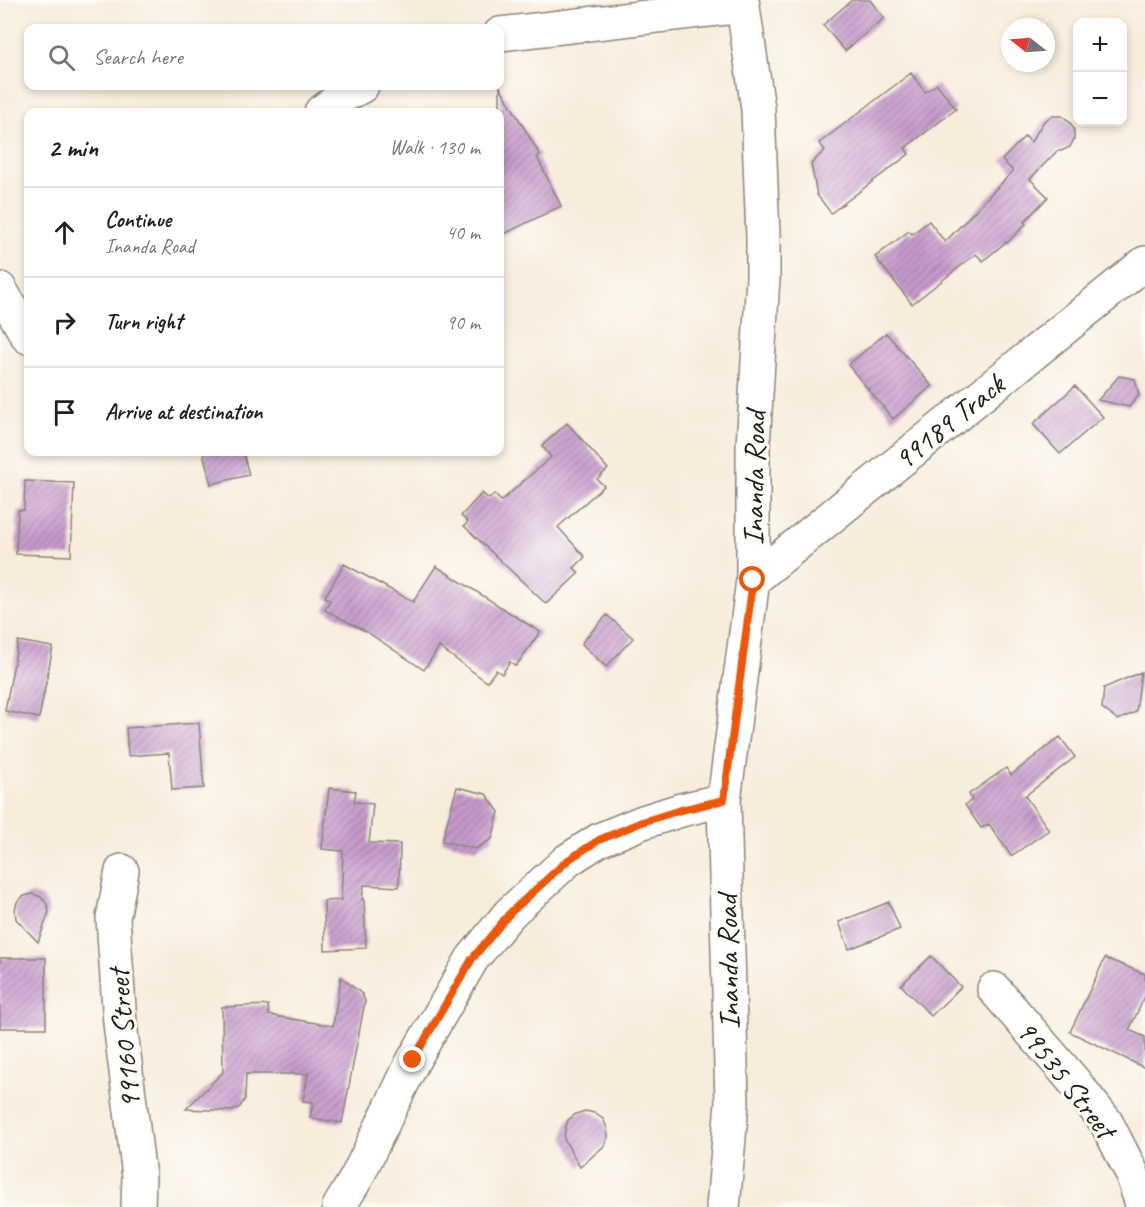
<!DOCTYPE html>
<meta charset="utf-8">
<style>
:root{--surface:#fff;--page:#f2f2f2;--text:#202124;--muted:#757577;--line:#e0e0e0}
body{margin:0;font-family:Caveat,sans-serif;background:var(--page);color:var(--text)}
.controls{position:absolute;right:18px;top:18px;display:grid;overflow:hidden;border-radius:12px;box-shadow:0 3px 9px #0003}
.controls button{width:54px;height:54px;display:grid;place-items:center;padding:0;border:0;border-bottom:2px solid var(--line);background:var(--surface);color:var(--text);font:30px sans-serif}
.compass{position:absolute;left:1001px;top:18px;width:54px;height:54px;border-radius:50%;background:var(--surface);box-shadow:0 3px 9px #0003;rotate:287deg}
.stop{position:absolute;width:18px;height:18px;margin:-14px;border:4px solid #ea580c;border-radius:50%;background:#fff}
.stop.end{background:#ea580c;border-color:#fff;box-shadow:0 2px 6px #0008}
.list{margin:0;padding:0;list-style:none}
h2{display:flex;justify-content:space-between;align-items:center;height:78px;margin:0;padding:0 24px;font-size:26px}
h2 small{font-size:20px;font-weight:400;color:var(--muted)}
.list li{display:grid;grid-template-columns:39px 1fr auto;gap:18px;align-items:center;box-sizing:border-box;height:90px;padding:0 24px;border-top:2px solid var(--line)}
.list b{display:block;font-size:22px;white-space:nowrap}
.list p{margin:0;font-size:20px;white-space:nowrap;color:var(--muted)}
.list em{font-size:20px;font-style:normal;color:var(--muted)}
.icon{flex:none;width:33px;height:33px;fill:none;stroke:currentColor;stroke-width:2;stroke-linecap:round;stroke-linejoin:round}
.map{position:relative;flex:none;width:1145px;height:1207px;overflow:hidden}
.search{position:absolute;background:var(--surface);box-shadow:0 3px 9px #0003;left:24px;top:24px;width:480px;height:66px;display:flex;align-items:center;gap:15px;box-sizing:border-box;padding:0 21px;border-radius:12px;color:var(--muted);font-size:22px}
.panel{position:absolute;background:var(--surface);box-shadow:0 3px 9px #0003;left:24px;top:108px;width:480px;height:348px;border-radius:12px}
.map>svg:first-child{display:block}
.building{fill:url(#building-hatch)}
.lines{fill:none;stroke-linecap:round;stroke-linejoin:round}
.minor-casing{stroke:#8a847c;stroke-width:36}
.minor{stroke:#fff;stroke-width:33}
.route{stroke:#ea580c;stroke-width:8}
.labels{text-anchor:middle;stroke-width:6;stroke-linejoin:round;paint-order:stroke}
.street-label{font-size:30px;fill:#1c1c1c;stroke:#fdfcf7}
</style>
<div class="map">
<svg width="1145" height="1207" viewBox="0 0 1145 1207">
<defs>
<pattern id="building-hatch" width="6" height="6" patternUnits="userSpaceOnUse" patternTransform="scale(1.5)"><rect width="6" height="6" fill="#c69acb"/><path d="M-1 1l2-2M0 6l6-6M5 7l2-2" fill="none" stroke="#a07da4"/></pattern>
</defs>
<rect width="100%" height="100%" fill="#fdfcf7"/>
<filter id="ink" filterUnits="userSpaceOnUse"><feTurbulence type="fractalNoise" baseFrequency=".0167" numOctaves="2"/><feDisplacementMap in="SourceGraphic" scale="12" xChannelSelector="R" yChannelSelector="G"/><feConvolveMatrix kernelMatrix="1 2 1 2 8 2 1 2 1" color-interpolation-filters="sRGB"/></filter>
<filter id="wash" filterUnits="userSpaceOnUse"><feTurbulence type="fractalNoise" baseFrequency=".008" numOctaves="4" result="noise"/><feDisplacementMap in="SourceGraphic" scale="24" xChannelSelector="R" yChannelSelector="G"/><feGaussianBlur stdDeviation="1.35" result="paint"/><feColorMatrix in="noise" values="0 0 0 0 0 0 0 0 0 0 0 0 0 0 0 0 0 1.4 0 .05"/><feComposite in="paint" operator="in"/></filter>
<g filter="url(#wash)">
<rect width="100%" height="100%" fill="#f8ecdb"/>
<g id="blocks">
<path class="building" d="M852,0H870L884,18L845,51L823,25Z
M911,73L925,92L937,84L956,109L905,148L909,154L831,213L817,195L811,164L825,150L819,143Z
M500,87L540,155L537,157L561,206L500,236Z
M1052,116H1062L1069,121L1074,129V139L1070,147L1061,151H1057L1030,179L1048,197L1024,222L1026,224L1007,243L1006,242L983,261L976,254L912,304L875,257L909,231L912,234L929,221L945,242L1013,171L1002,160L1025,136L1031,142L1044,121Z
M886,333L932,386L893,419L848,365Z
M1119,376L1135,379L1139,395L1129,407L1098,400Z
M1075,386L1103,417L1060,454L1033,424Z
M567,423L608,469L597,479L604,486L558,527L585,557L574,568L579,573L546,604L464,526L468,522L461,516L482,493L489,499L494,494L501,501L551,457L542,446Z
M203,452H243L249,475L211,484Z
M25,481L74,483L71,556L16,554L18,510H24Z
M344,564L413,602L436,566L540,632L516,666L510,662L502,674L496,670L487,682L439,647L424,670L367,632L325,610L330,600L325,597Z
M607,615L633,638L606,667L582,644L584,640Z
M18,641L53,647L39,718L5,711Z
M1141,672L1136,712L1118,720L1102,708L1104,688Z
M199,723L204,788L172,790L169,753L128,756L126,728Z
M1060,737L1075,757L1025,796L1049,830L1011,856L989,824L981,828L965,805L972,800L969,794L1006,768L1011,775Z
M457,787L486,794L499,812L492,839L475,849L442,841Z
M329,788L356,791L354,802L373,804L369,843L400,844L399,887L364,885L362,900L364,899L366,948L325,950L324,901L341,900L343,851L322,849Z
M33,894L41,897L47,904L49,912L38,942L16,919L15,910L17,902L24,896Z
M889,902L900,929L849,949L839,922Z
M931,956L961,987L931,1016L901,985Z
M0,958H46V1028H0Z
M1105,958L1145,974V996L1129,1030L1145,1037V1068L1070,1032Z
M341,977L362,994L365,1001L342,1123L310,1118L313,1102L303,1101L308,1074H246L245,1099L240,1107L232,1111L186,1109L223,1072L222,1007L268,1005L269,1015L333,1026Z
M585,1111L594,1113L603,1119L607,1128L608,1137L604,1146L580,1167L564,1139L565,1130L568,1120L576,1114Z"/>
</g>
</g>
<g filter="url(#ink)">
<use href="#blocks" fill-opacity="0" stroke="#8a847c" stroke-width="1.5"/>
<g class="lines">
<defs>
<path id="minor" d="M500,34L743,6
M321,112L345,95L362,86
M0,289L28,337
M753,580L1145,263
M122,871L113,918L120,1023L139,1176L138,1207
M994,989L1072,1079L1106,1122L1131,1171L1143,1207
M339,1207L357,1177L413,1061L472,959L510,913L568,860L599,840L643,822L681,810L724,800
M723,1207L732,1103L724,800L753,580V446L763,277V237L758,109L742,0"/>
</defs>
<use href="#minor" class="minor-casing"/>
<use href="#minor" class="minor"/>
</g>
</g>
<g class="lines" filter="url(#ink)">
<path class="route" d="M413,1060L472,959L510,913L568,860L599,840L642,822L681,810L724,800L753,580"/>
</g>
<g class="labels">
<g class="street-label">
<text transform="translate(949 422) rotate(-39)" y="10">99189 Track</text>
<text transform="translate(754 478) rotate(-89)" y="10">Inanda Road</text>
<text transform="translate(728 962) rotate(-91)" y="10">Inanda Road</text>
<text transform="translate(124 1039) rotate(-95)" y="10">99160 Street</text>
<text transform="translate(1066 1079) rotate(52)" y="10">99535 Street</text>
</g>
</g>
</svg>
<div class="controls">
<button>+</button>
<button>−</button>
</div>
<svg class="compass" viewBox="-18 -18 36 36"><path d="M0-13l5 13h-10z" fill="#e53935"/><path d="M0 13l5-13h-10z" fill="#757577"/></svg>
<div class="stop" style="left:753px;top:580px"></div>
<div class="stop end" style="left:413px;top:1060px"></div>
<div class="search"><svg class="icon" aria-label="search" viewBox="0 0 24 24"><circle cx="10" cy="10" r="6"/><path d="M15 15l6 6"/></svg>Search here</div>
<section class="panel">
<h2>2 min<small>Walk · 130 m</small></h2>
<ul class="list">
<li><svg class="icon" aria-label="ahead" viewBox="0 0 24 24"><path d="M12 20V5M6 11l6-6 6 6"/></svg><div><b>Continue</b><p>Inanda Road</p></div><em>40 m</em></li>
<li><svg class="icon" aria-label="right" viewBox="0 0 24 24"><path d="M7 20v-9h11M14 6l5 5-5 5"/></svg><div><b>Turn right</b></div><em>90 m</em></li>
<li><svg class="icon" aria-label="arrive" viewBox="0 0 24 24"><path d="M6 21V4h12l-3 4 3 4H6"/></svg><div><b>Arrive at destination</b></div></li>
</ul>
</section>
</div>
